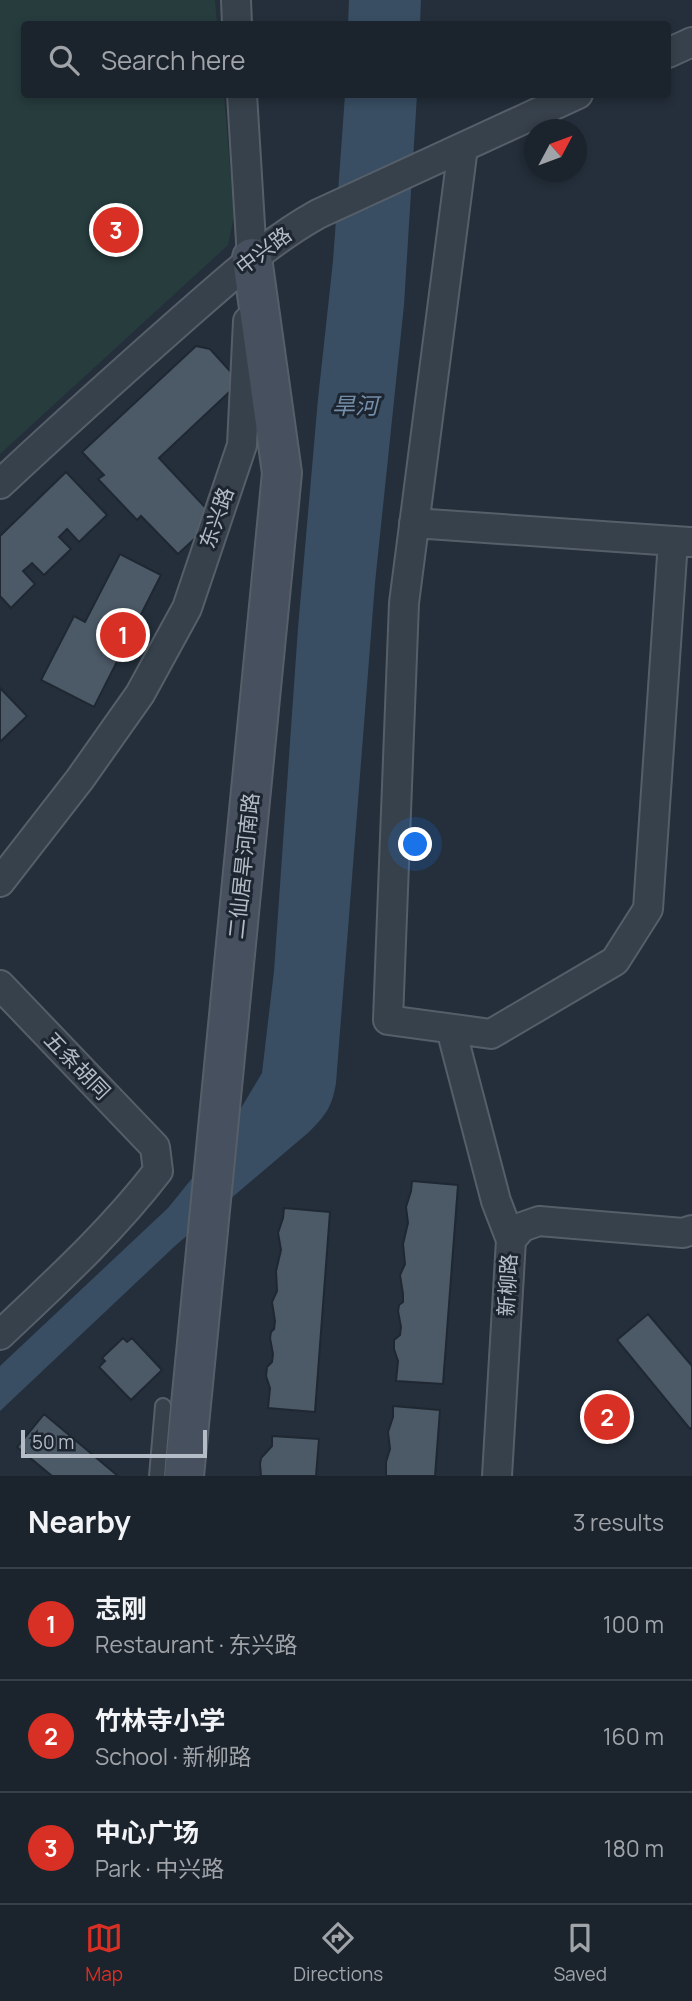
<!DOCTYPE html>
<meta charset="utf-8">
<style>
:root{--surface:#1b232c;--page:#242b34;--text:#f1f3f6;--muted:#a0a4a9;--line:#394048;--accent:#d93025}
body{margin:0;font-family:Manrope,"Noto Sans SC",sans-serif;background:var(--page);color:var(--text)}
.compass{position:absolute;left:524px;top:119px;width:63px;height:63px;border-radius:50%;background:var(--surface);box-shadow:0 4px 10px #0003;rotate:49deg}
.scale{position:absolute;left:21px;bottom:18px;width:186px;box-sizing:border-box;padding-left:7px;border:4px solid #b3bcc7;border-top:0;font-size:19px;line-height:24px;white-space:nowrap;color:#b3bcc7;-webkit-text-stroke:5px #1d2630;paint-order:stroke}
.you{position:absolute;left:416px;top:845px;width:24px;height:24px;margin:-18px;border:5px solid #fff;border-radius:50%;background:#1a73e8;box-shadow:0 0 0 10px #1a73e833}
.badge{display:grid;place-items:center;width:46px;height:46px;border-radius:50%;background:var(--accent);color:#fff;font-size:23px;font-weight:700}
.pin{position:absolute;translate:-50% -50%;border:4px solid #fff;box-shadow:0 2px 7px #0006}
.list{margin:0;padding:0;list-style:none}
h2{display:flex;justify-content:space-between;align-items:center;height:91px;margin:0;padding:0 28px;font-size:30px}
h2 small{font-size:23px;font-weight:400;color:var(--muted)}
.list li{display:grid;grid-template-columns:46px 1fr auto;gap:21px;align-items:center;box-sizing:border-box;height:112px;padding:0 28px;border-top:2px solid var(--line)}
.list b{display:block;font-size:26px;white-space:nowrap}
.list p{margin:0;font-size:23px;white-space:nowrap;color:var(--muted)}
.list em{font-size:23px;font-style:normal;color:var(--muted)}
.icon{flex:none;width:38px;height:38px;fill:none;stroke:currentColor;stroke-width:2;stroke-linecap:round;stroke-linejoin:round}
.map{position:relative;flex:none;width:692px;height:1476px;overflow:hidden}
.search{position:absolute;background:var(--surface);box-shadow:0 4px 10px #0003;left:21px;right:21px;top:21px;height:77px;display:flex;align-items:center;gap:18px;box-sizing:border-box;padding:0 24px;border-radius:7px;color:var(--muted);font-size:26px}
.sheet{height:427px;background:var(--surface)}
nav{display:flex;justify-content:space-around;align-items:center;box-sizing:border-box;height:98px;border-top:2px solid var(--line);background:var(--surface);font-size:19px;color:var(--muted)}
nav a{display:grid;justify-items:center;gap:4px}
nav .on{color:var(--accent)}
.map>svg:first-child{display:block}
.green{fill:#273c3d}
.water{fill:#394e63}
.building{fill:#4c5967;stroke:#1f2832;stroke-width:2}
.lines{fill:none;stroke-linecap:round;stroke-linejoin:round}
.lane-casing{stroke:#565f69;stroke-width:18}
.street-casing{stroke:#565f69;stroke-width:32}
.secondary-casing{stroke:#565f69;stroke-width:42}
.lane{stroke:#37414b;stroke-width:14}
.street{stroke:#37414b;stroke-width:28}
.secondary{stroke:#46505e;stroke-width:38}
.labels{text-anchor:middle;stroke-width:6;stroke-linejoin:round;paint-order:stroke}
.street-label{font-size:21px;fill:#b3bcc7;stroke:#1d2630}
.water-label{font-size:23px;font-style:italic;fill:#748ea9;stroke:#1d2630}
</style>
<div class="map">
<svg width="692" height="1476" viewBox="0 0 692 1476">
<rect width="100%" height="100%" fill="#242f3b"/>
<path class="green" d="M0,0H215L217,24H24V94L224,95L234,216L228,245L0,454Z"/>
<path class="water" d="M349,0H421L420,24H348Z
M345,95H417L404,305L375,583L336,1083C332,1107 326,1115 309,1132L176,1245L0,1411V1366L168,1208L219,1145L262,1073L274,971L298,628L318,399L333,261Z"/>
<path class="building" d="M196,346L210,349L240,382L159,458L216,519L178,554L141,516L137,520L98,479L104,475L82,452Z
M66,472L107,515L79,542L67,529L59,537L71,549L44,575L32,563L23,571L35,584L11,608L0,596V536Z
M120,554L161,575L94,707L41,680L74,616L85,622Z
M0,688L27,716L0,742Z
M412,1181L458,1185L443,1384L396,1381L398,1361L394,1349V1340L400,1335L401,1327L398,1311L399,1305L403,1302V1294L400,1275L405,1264L403,1244L408,1223L406,1207L411,1191Z
M284,1208L330,1212L315,1412L268,1408L270,1388L266,1376L267,1367L272,1362L273,1354L270,1338L271,1332L274,1329L275,1321L272,1302L277,1291L276,1271L281,1250L278,1233L283,1218Z
M648,1314L692,1366V1427L690,1429L617,1340Z
M123,1338L127,1342L132,1338L162,1370L131,1400L99,1367L105,1361L102,1358Z
M393,1406L440,1410L435,1476H386V1462L390,1449L388,1432L393,1417Z
M44,1414L118,1476H52L17,1447Z
M272,1436L319,1439L316,1476H261L260,1464L261,1458L272,1446Z"/>
<g class="lines">
<defs>
<path id="lane" d="M157,1476L163,1406"/>
<path id="street" d="M236,0L237,24
M668,53L692,42
M242,94L252,258L251,277
M463,147L404,603L388,1020L491,1034L615,961L648,909L673,541
M0,484C59,429 119,375 179,322C224,283 266,243 318,214L578,94
M414,523L689,542
M0,882L80,779L140,694L187,608L242,445L248,321
M0,985L155,1147L158,1171C111,1232 56,1282 0,1335
M451,1029L496,1201L511,1240
M497,1476L511,1240L522,1227L539,1221L683,1233L692,1230"/>
<path id="secondary" d="M184,1476L282,473L252,258"/>
</defs>
<use href="#lane" class="lane-casing"/>
<use href="#street" class="street-casing"/>
<use href="#secondary" class="secondary-casing"/>
<use href="#lane" class="lane"/>
<use href="#street" class="street"/>
<use href="#secondary" class="secondary"/>
</g>
<g class="labels">
<g class="street-label">
<text transform="translate(264 251) rotate(-37)" y="7">中兴路</text>
<text transform="translate(217 518) rotate(-71)" y="7">东兴路</text>
<text transform="translate(244 866) rotate(-84)" y="7">二仙居旱河南路</text>
<text transform="translate(77 1066) rotate(46)" y="7">五条胡同</text>
<text transform="translate(508 1285) rotate(-87)" y="7">新柳路</text>
</g>
<g class="water-label">
<text x="355" y="414">旱河</text>
</g>
</g>
</svg>
<svg class="compass" viewBox="-18 -18 36 36"><path d="M0-13l5 13h-10z" fill="#e53935"/><path d="M0 13l5-13h-10z" fill="#a0a4a9"/></svg>
<div class="scale">50 m</div>
<div class="you"></div>
<div class="pin badge" style="left:123px;top:635px">1</div>
<div class="pin badge" style="left:607px;top:1417px">2</div>
<div class="pin badge" style="left:116px;top:230px">3</div>
<div class="search"><svg class="icon" aria-label="search" viewBox="0 0 24 24"><circle cx="10" cy="10" r="6"/><path d="M15 15l6 6"/></svg>Search here</div>
</div>
<section class="sheet">
<h2>Nearby<small>3 results</small></h2>
<ul class="list">
<li><span class="badge">1</span><div><b>志刚</b><p>Restaurant · 东兴路</p></div><em>100 m</em></li>
<li><span class="badge">2</span><div><b>竹林寺小学</b><p>School · 新柳路</p></div><em>160 m</em></li>
<li><span class="badge">3</span><div><b>中心广场</b><p>Park · 中兴路</p></div><em>180 m</em></li>
</ul>
</section>
<nav>
<a class="on"><svg class="icon" aria-label="map" viewBox="0 0 24 24"><path d="M3 6l6-2 6 2 6-2v14l-6 2-6-2-6 2zM9 4v14M15 6v14"/></svg>Map</a>
<a><svg class="icon" aria-label="directions" viewBox="0 0 24 24"><path d="M12 3l9 9-9 9-9-9zM9 14v-3h6M13 9l2 2-2 2"/></svg>Directions</a>
<a><svg class="icon" aria-label="saved" viewBox="0 0 24 24"><path d="M7 4h10v16l-5-4-5 4z"/></svg>Saved</a>
</nav>
